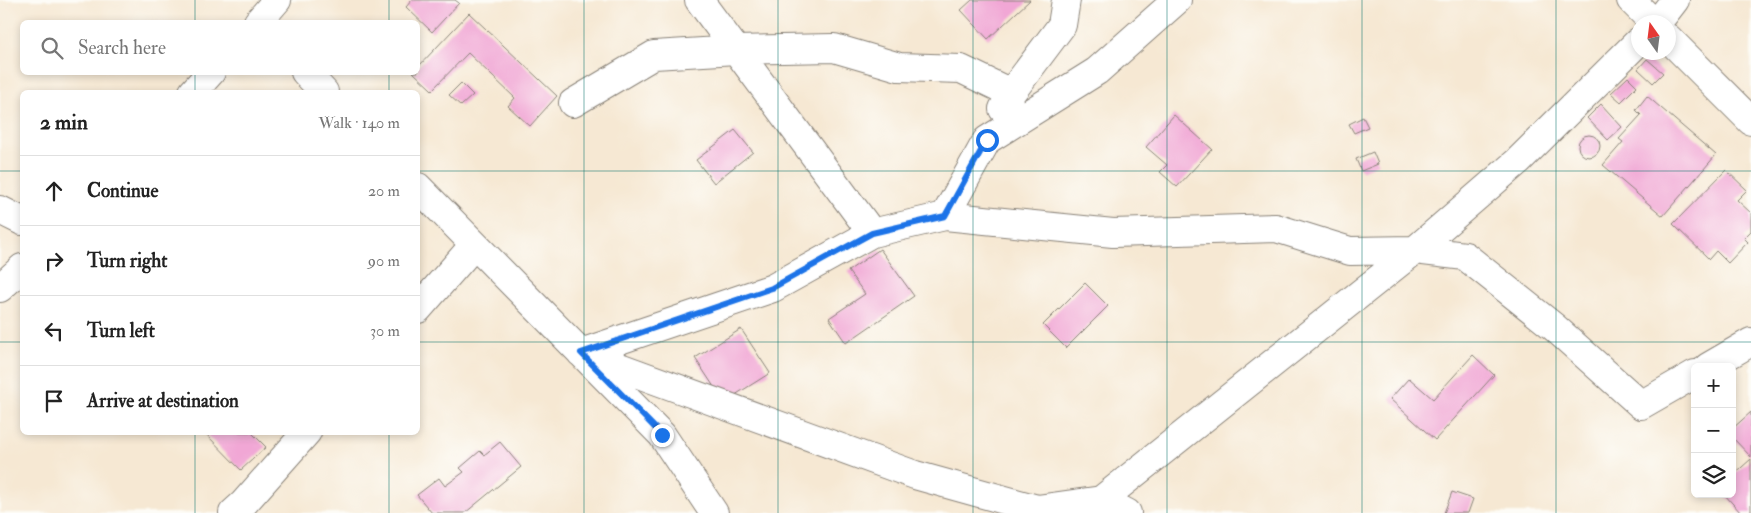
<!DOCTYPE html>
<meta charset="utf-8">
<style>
:root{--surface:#fff;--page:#f6f6f6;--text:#222;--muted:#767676;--line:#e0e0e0}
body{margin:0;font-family:"IM FELL Double Pica",serif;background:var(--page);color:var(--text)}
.controls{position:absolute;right:15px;bottom:15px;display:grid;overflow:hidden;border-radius:8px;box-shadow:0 2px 8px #0003}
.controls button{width:45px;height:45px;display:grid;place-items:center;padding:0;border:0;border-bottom:1px solid var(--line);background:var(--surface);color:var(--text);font:25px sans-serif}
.compass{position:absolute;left:1631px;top:15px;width:45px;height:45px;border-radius:50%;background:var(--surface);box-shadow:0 2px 8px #0003;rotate:346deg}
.stop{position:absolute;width:15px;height:15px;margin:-11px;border:4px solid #1a73e8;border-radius:50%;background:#fff}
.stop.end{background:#1a73e8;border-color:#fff;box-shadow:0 1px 5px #0008}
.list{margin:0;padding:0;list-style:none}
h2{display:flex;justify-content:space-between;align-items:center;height:65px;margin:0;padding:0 20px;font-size:21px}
h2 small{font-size:16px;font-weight:400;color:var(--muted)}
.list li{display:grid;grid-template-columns:32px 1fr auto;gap:15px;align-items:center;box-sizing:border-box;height:70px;padding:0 20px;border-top:1px solid var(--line)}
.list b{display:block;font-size:19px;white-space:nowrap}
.list em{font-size:16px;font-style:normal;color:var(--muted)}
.icon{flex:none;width:28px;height:28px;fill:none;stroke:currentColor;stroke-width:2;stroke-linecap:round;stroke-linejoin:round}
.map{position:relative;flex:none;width:1751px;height:513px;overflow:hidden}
.search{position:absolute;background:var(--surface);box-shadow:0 2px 8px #0003;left:20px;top:20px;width:400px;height:55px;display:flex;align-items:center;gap:12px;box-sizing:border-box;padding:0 18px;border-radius:8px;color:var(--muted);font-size:19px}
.panel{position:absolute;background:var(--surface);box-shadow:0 2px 8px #0003;left:20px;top:90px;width:400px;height:345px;border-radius:8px}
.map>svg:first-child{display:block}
.building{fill:#f1a7d5}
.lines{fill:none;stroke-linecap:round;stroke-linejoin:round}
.minor-casing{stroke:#898278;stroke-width:30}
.minor{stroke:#fff;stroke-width:28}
.route{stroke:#1a73e8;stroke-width:6}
.grid{fill:none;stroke:#0f766e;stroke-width:1;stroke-opacity:0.55}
</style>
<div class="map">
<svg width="1751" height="513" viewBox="0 0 1751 513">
<rect width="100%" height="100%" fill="#fdfcf7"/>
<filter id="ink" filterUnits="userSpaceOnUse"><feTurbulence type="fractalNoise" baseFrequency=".02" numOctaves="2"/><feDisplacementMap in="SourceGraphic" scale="10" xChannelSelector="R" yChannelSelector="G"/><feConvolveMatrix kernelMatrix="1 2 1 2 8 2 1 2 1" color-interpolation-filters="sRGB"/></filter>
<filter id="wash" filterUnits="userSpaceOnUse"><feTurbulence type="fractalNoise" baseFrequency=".0096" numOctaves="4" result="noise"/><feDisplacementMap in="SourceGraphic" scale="20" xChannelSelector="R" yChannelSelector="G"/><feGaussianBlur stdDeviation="1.12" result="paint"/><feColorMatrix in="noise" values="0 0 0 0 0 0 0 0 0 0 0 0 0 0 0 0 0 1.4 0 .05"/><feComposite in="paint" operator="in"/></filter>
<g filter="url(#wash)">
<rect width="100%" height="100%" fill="#f6e8d3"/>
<g id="blocks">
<path class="building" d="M412,0H455L459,3L432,32L406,7Z
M972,0H1030L988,39L961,10Z
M469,13L557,96L530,126L508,106L515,98L468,53L432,90L413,72H418V67Z
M1647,59L1663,73L1653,83L1638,69Z
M1628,77L1637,86L1621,102L1611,93Z
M461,83L473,95L461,106L449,95Z
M1647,96L1716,155L1663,216L1603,165L1623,142L1619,139L1641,115L1636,110Z
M1601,104L1622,127L1608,140L1587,118Z
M1174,115L1212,149L1177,187L1160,172L1167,165L1146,147Z
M1363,117L1368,127L1354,133L1349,124Z
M735,130L753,152L714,183L696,160Z
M1578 146a11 11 0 1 1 22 0a11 11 0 1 1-22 0Z
M1373,152L1378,164L1361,171L1356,159Z
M1726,170L1747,190L1737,200L1751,213V231L1744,238L1748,242L1728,263L1716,251L1709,259L1673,224Z
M880,249L914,296L846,343L829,318L865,294L848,271Z
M1085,283L1108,306L1066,348L1043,325Z
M741,329L770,373L724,402L695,358Z
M1473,355L1494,375L1435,440L1390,399L1409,378L1433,399Z
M1751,412V457L1732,437V429Z
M204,432H251L266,447L241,470Z
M500,442L521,467L465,513H432L417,495L439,478L445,486L464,472L460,468L480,451L484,455Z
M1751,459V513H1741L1724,494H1732V476Z
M1452,492L1473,499L1468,513H1444Z"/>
</g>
</g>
<g filter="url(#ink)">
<use href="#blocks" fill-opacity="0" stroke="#898278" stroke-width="1"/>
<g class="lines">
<defs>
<path id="minor" d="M699,0L872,233
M1631,0L1653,22
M258,22L277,0
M1658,22L1675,0
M1668,38L1751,121
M305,72L324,92
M193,92L211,72
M573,103L654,55L736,50L834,48L899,67L961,69L1011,93
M1003,109L1011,93L1062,25L1066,0
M418,187L662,435L714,513
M0,210L22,221
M945,216L987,140L1097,71L1177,0
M0,288L22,268
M418,309L474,245
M581,353L773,288L872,233L945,216L1113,233L1276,228L1350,251L1415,250L1465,256L1554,327L1641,405L1695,374
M581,353L915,475L1037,509L1102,500L1127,513
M1708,367L1751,342
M233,513L244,503L307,432
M1085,513L1415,250L1518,161L1638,42"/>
</defs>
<use href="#minor" class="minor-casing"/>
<use href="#minor" class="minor"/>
</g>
</g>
<g class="lines" filter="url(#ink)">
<path class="route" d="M662,435L581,353L772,288L872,233L945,216L987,140"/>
</g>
<path class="grid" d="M195,0V22M389,0V22M584,0V513M778,0V513M973,0V513M1167,0V513M1362,0V513M1556,0V513M195,72V92M389,72V92M0,171H22M418,171H1751M0,342H22M418,342H1751M195,432V513M389,432V513"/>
</svg>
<div class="controls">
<button>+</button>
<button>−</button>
<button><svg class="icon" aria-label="layers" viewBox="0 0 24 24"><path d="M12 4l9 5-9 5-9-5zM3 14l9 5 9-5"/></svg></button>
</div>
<svg class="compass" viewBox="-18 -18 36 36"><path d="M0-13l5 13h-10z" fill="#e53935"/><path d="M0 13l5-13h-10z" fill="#767676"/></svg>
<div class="stop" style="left:987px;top:140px"></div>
<div class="stop end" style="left:662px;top:435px"></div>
<div class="search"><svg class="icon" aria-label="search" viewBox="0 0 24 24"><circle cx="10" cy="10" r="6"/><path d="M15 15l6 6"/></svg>Search here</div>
<section class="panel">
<h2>2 min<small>Walk · 140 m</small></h2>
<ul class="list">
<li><svg class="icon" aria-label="ahead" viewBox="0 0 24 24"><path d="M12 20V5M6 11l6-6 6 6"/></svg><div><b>Continue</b></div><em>20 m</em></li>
<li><svg class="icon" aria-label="right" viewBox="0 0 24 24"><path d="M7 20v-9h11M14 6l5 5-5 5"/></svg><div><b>Turn right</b></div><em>90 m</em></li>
<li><svg class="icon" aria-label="left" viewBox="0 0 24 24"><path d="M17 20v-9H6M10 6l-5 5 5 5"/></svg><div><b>Turn left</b></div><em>30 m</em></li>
<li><svg class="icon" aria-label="arrive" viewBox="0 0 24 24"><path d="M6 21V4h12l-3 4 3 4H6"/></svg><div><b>Arrive at destination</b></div></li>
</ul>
</section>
</div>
